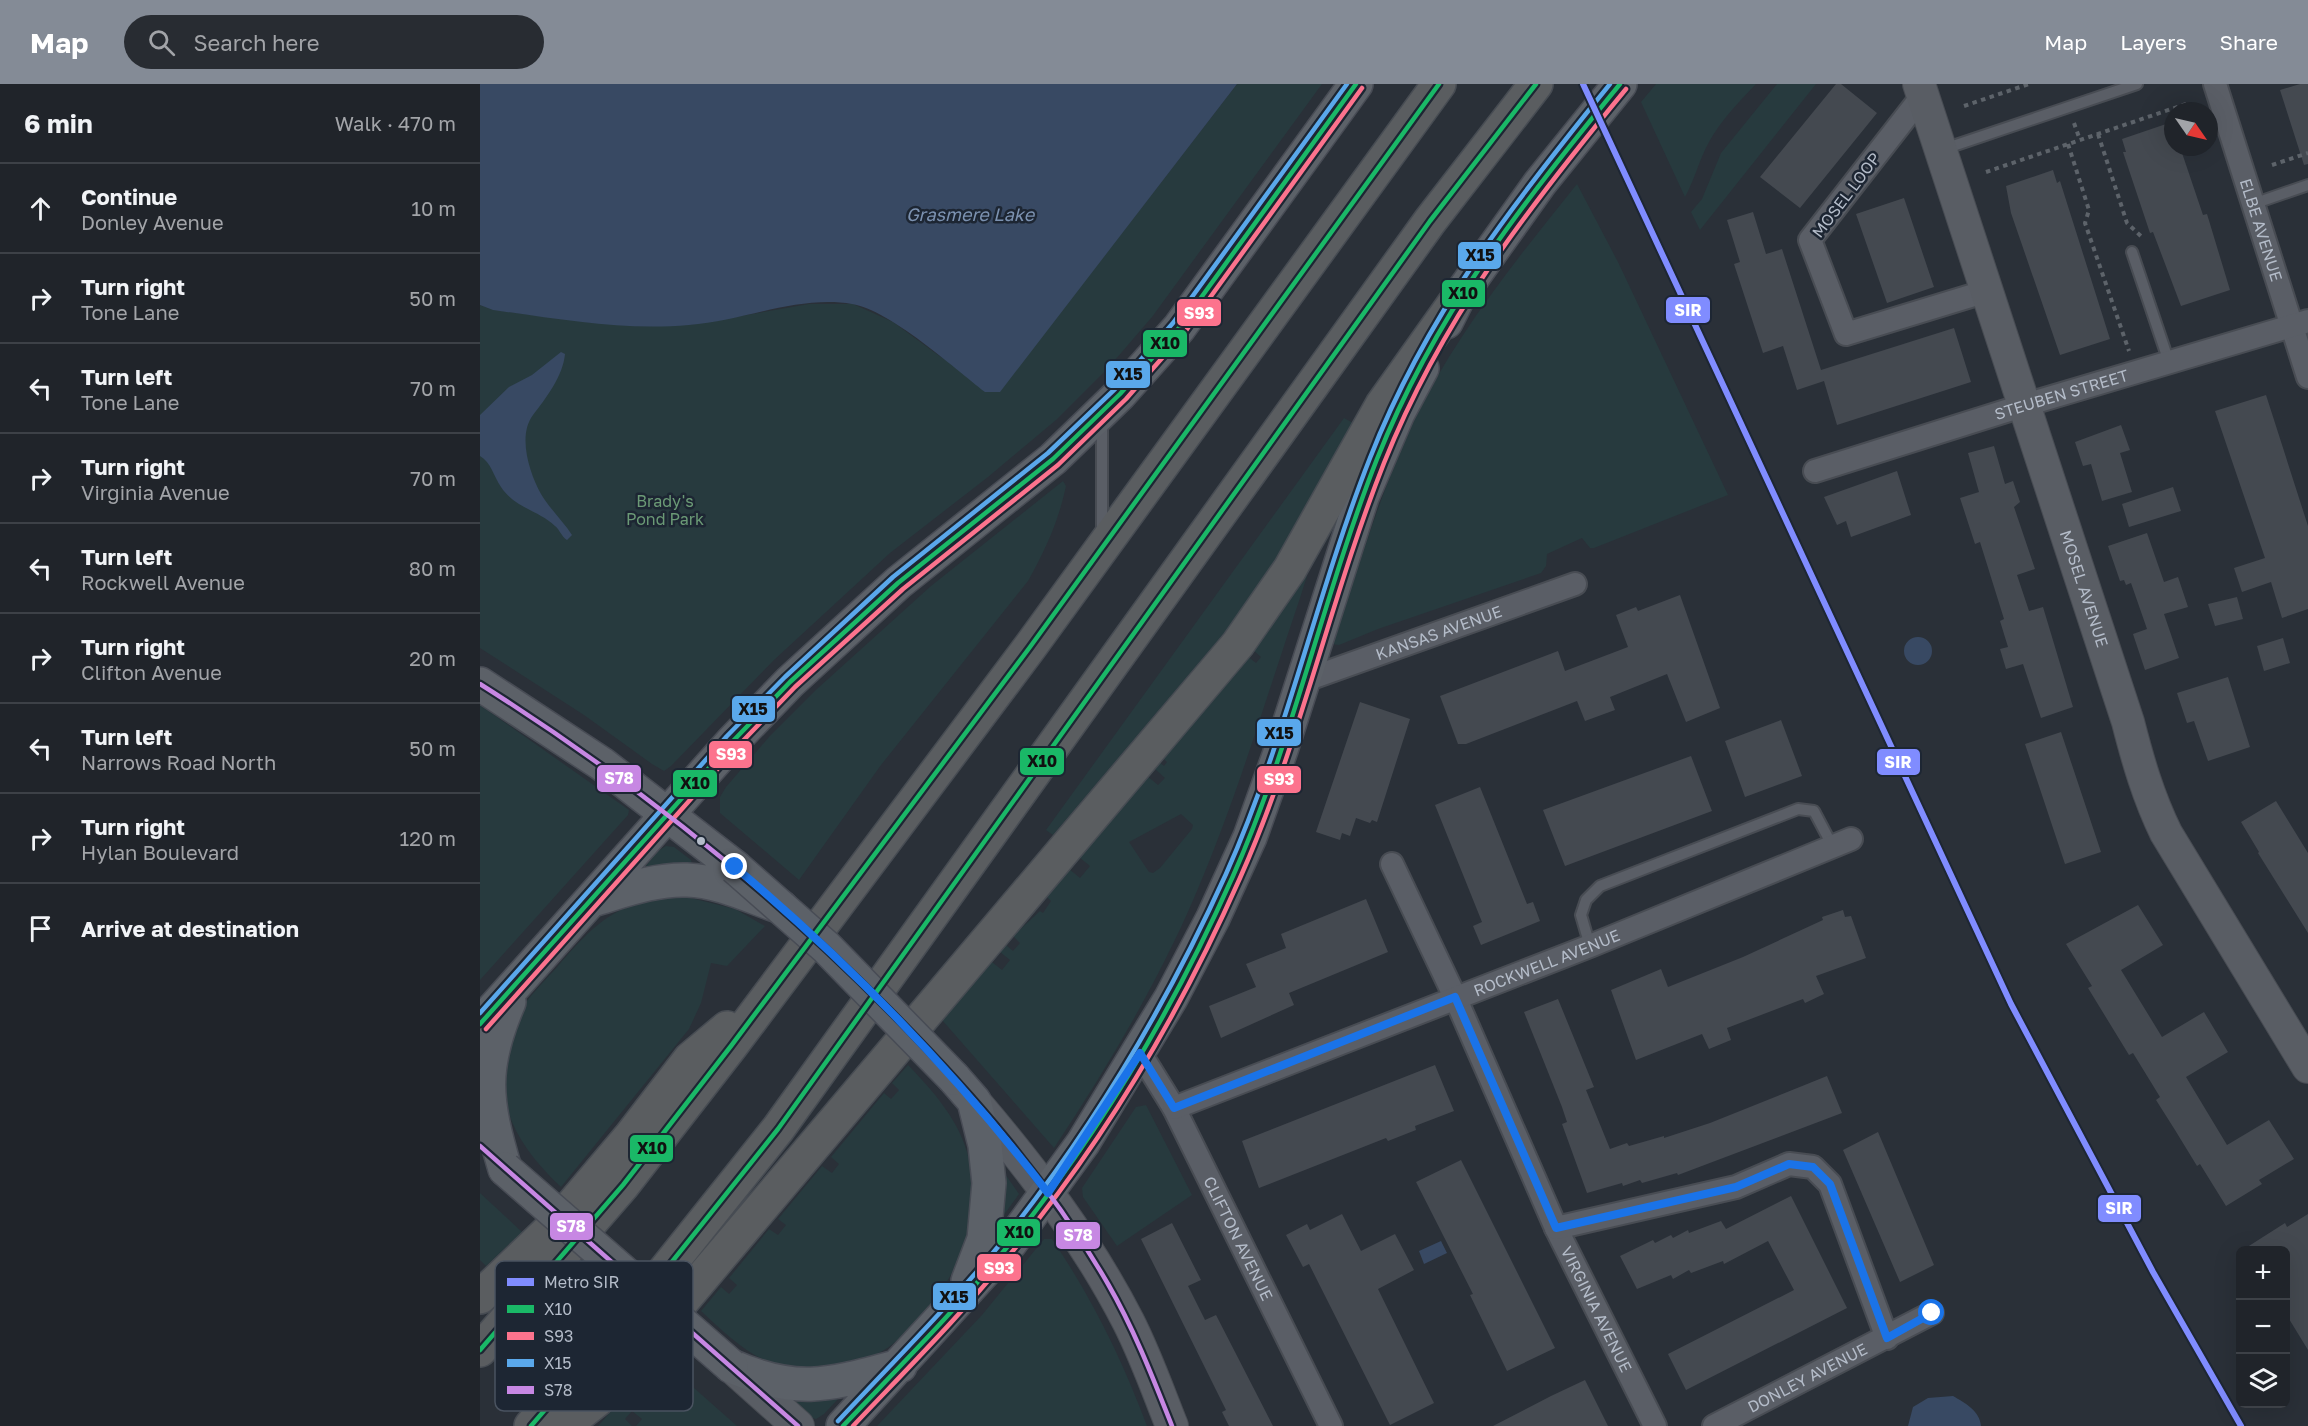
<!DOCTYPE html>
<meta charset="utf-8">
<style>
:root{--surface:#20242a;--page:#282c32;--text:#f1f3f6;--muted:#a2a4a8;--line:#3d4147;--accent:#848b96}
body{margin:0;font-family:"Golos Text",sans-serif;background:var(--page);color:var(--text)}
.controls{position:absolute;right:18px;bottom:18px;display:grid;overflow:hidden;border-radius:9px;box-shadow:0 6px 24px #0002}
.controls button{width:54px;height:54px;display:grid;place-items:center;padding:0;border:0;border-bottom:2px solid var(--line);background:var(--surface);color:var(--text);font:30px sans-serif}
.compass{position:absolute;left:1684px;top:18px;width:54px;height:54px;border-radius:50%;background:var(--surface);box-shadow:0 6px 24px #0002;rotate:124deg}
.stop{position:absolute;width:18px;height:18px;margin:-14px;border:4px solid #1a73e8;border-radius:50%;background:#fff}
.stop.end{background:#1a73e8;border-color:#fff;box-shadow:0 2px 6px #0008}
.list{margin:0;padding:0;list-style:none}
h2{display:flex;justify-content:space-between;align-items:center;height:78px;margin:0;padding:0 24px;font-size:26px}
h2 small{font-size:20px;font-weight:400;color:var(--muted)}
.list li{display:grid;grid-template-columns:39px 1fr auto;gap:18px;align-items:center;box-sizing:border-box;height:90px;padding:0 24px;border-top:2px solid var(--line)}
.list b{display:block;font-size:22px;white-space:nowrap}
.list p{margin:0;font-size:20px;white-space:nowrap;color:var(--muted)}
.list em{font-size:20px;font-style:normal;color:var(--muted)}
.icon{flex:none;width:33px;height:33px;fill:none;stroke:currentColor;stroke-width:2;stroke-linecap:round;stroke-linejoin:round}
.map{position:relative;flex:none;width:1828px;height:1342px;overflow:hidden}
header{display:flex;align-items:center;gap:36px;box-sizing:border-box;height:84px;padding:0 30px;background:var(--accent);color:#fff}
header strong{font-size:28px}
nav{display:flex;gap:33px;margin-inline-start:auto;font-size:21px}
.search{width:420px;height:54px;background:var(--page);display:flex;align-items:center;gap:15px;box-sizing:border-box;padding:0 21px;border-radius:33px;color:var(--muted);font-size:22px}
main{display:flex}
aside{flex:1;background:var(--surface)}
.map>svg:first-child{display:block}
.green{fill:#273a3e;fill-rule:evenodd}
.water{fill:#384963}
.building{fill:#444950}
.lines{fill:none;stroke-linecap:round;stroke-linejoin:round}
.lane-casing{stroke:#484c53;stroke-width:14}
.street-casing{stroke:#484c53;stroke-width:26}
.secondary-casing{stroke:#484c53;stroke-width:34}
.primary-casing{stroke:#484c55;stroke-width:36}
.highway-casing{stroke:#474c53;stroke-width:36}
.path{stroke:#5d636a;stroke-width:4;stroke-dasharray:4.5 4.5;stroke-linecap:butt}
.lane{stroke:#5a5e66;stroke-width:10}
.street{stroke:#5a5e66;stroke-width:22}
.secondary{stroke:#595d64;stroke-width:32}
.primary{stroke:#5c6168;stroke-width:33}
.highway{stroke:#5a5d60;stroke-width:33}
.primary-bridge-casing{stroke:#484c55;stroke-width:36;stroke-linecap:butt}
.primary-bridge{stroke:#5c6168;stroke-width:33}
.bus-1-casing{stroke:#1d2633;stroke-width:9}
.bus-2-casing{stroke:#1d2633;stroke-width:9}
.bus-3-casing{stroke:#1d2633;stroke-width:9}
.bus-4-casing{stroke:#1d2633;stroke-width:9}
.bus-1{stroke:#1ab867;stroke-width:4.5}
.bus-2{stroke:#fc738d;stroke-width:4.5}
.bus-3{stroke:#5aa8eb;stroke-width:4.5}
.bus-4{stroke:#c787e3;stroke-width:4.5}
.metro-1-casing{stroke:#1d2633;stroke-width:10}
.metro-1{stroke:#808cff;stroke-width:6}
.route{stroke:#1a73e8;stroke-width:8}
.bus-dot{fill:#b4bcc9;stroke:#1d2633;stroke-width:2}
.labels{text-anchor:middle;stroke-width:5;stroke-linejoin:round;paint-order:stroke}
.street-label{font-size:16px;fill:#b4bcc9;stroke:#1d2633}
.park-label{font-size:16px;fill:#6b9a76;stroke:#1d2633}
.water-label{font-size:18px;font-style:italic;fill:#7c92b1;stroke:#1d2633}
.key{fill:#1d2633;stroke:#4a5360;stroke-width:1.5}
.key-label{font-size:16px;fill:#b4bcc9}
.line-badge{stroke:#1d2633;stroke-width:2}
.badge-label{font-size:16px;text-anchor:middle;font-weight:bold;fill:#fff}
.pale-badge-label{font-size:16px;text-anchor:middle;font-weight:bold;fill:#111}
</style>
<header>
<strong>Map</strong>
<div class="search"><svg class="icon" aria-label="search" viewBox="0 0 24 24"><circle cx="10" cy="10" r="6"/><path d="M15 15l6 6"/></svg>Search here</div>
<nav><a>Map</a><a>Layers</a><a>Share</a></nav>
</header>
<main>
<aside>
<h2>6 min<small>Walk · 470 m</small></h2>
<ul class="list">
<li><svg class="icon" aria-label="ahead" viewBox="0 0 24 24"><path d="M12 20V5M6 11l6-6 6 6"/></svg><div><b>Continue</b><p>Donley Avenue</p></div><em>10 m</em></li>
<li><svg class="icon" aria-label="right" viewBox="0 0 24 24"><path d="M7 20v-9h11M14 6l5 5-5 5"/></svg><div><b>Turn right</b><p>Tone Lane</p></div><em>50 m</em></li>
<li><svg class="icon" aria-label="left" viewBox="0 0 24 24"><path d="M17 20v-9H6M10 6l-5 5 5 5"/></svg><div><b>Turn left</b><p>Tone Lane</p></div><em>70 m</em></li>
<li><svg class="icon" aria-label="right" viewBox="0 0 24 24"><path d="M7 20v-9h11M14 6l5 5-5 5"/></svg><div><b>Turn right</b><p>Virginia Avenue</p></div><em>70 m</em></li>
<li><svg class="icon" aria-label="left" viewBox="0 0 24 24"><path d="M17 20v-9H6M10 6l-5 5 5 5"/></svg><div><b>Turn left</b><p>Rockwell Avenue</p></div><em>80 m</em></li>
<li><svg class="icon" aria-label="right" viewBox="0 0 24 24"><path d="M7 20v-9h11M14 6l5 5-5 5"/></svg><div><b>Turn right</b><p>Clifton Avenue</p></div><em>20 m</em></li>
<li><svg class="icon" aria-label="left" viewBox="0 0 24 24"><path d="M17 20v-9H6M10 6l-5 5 5 5"/></svg><div><b>Turn left</b><p>Narrows Road North</p></div><em>50 m</em></li>
<li><svg class="icon" aria-label="right" viewBox="0 0 24 24"><path d="M7 20v-9h11M14 6l5 5-5 5"/></svg><div><b>Turn right</b><p>Hylan Boulevard</p></div><em>120 m</em></li>
<li><svg class="icon" aria-label="arrive" viewBox="0 0 24 24"><path d="M6 21V4h12l-3 4 3 4H6"/></svg><div><b>Arrive at destination</b></div></li>
</ul>
</aside>
<div class="map">
<svg width="1828" height="1342" viewBox="0 0 1828 1342">
<rect width="100%" height="100%" fill="#2a3038"/>
<path class="green" d="M757,0H842L672,233L629,283L576,336L508,393L410,469L294,576L191,682L184,687L172,680L104,631L0,564V221L14,226L114,239L209,241L329,220H373L413,238L458,271L519,308Z
M1176,0H1276C1259,18 1241,36 1229,58C1219,76 1215,95 1205,113L1161,18Z
M1297,0H1336L1220,146L1211,128L1222,115L1241,69Z
M1097,100L1138,178L1248,411L1114,464H1110L1102,454L1067,470L1066,482L1061,489L898,545L859,561L852,560C878,487 899,411 932,341C974,252 1036,176 1097,100Z
M864,334L875,340L798,475L757,534L573,751L566,746Z
M583,397L586,402C579,436 565,467 548,497L401,681L319,796L240,729V713L246,703L289,653L337,605L451,502Z
M824,489L827,492L820,514C786,614 756,717 714,814C676,902 627,984 574,1064L462,936L512,878L522,886L530,876L520,868L526,861L533,867L540,859L533,852L560,827L563,829L571,817L566,812L589,785L600,794L610,782L599,773L667,692L678,701L685,694L674,684L679,678L684,682L687,678L683,674L767,572L776,579L781,573L772,565ZM701,730L713,741L712,745L680,784L673,789L669,788L649,758Z
M0,621L149,726L148,731L0,896Z
M186,762L194,763L211,776L212,780L165,783L178,767Z
M199,811L255,825L285,842L247,882L231,879L221,919L209,945L81,1103C27,1052 7,1004 38,932C46,914 65,897 78,882C118,836 136,819 199,811Z
M428,981C454,1008 480,1037 489,1075C504,1138 478,1194 434,1239C425,1248 415,1260 404,1266C373,1285 338,1289 303,1282C270,1275 245,1249 221,1227L241,1203L249,1210L257,1201L249,1194L289,1145L298,1151L306,1141L298,1135L342,1082L352,1089L359,1080L351,1073L404,1009L411,1015L419,1006L412,999Z
M666,1021L712,1111L637,1162L603,1113L602,1104L656,1023Z
M525,1090L539,1110L523,1132Z
M0,1109L42,1148L6,1182L0,1176Z
M564,1155H572C612,1214 642,1275 667,1342H397L502,1231Z
M179,1273L257,1342H156L162,1335L152,1327L145,1335L152,1342H118Z
M359,1314L344,1330L336,1335L327,1332L313,1316Z"/>
<path class="water" d="M0,0H757L520,308H505C474,284 410,226 372,220C318,211 263,237 209,241C144,247 78,235 13,226L0,221Z
M81,268L85,270C83,292 66,314 53,331C37,352 50,390 61,410C70,425 83,437 92,451L87,456C81,452 80,446 75,442C58,426 35,424 21,403C14,393 11,378 0,372V331L29,303L52,291Z
M1424 567a14 14 0 1 1 28 0a14 14 0 1 1-28 0Z
M961,1157L967,1169L944,1180L939,1167Z
M1473,1312C1485,1319 1500,1327 1501,1342H1428L1433,1323L1448,1314Z"/>
<path class="building" d="M1356,0H1361L1397,29L1320,124L1280,93Z
M1820,0H1828V80L1824,81L1800,6Z
M1689,39L1693,52V65L1700,63L1723,131L1727,130L1750,206L1701,222L1673,148L1670,149L1643,68H1646L1642,55Z
M1573,86L1577,99L1580,97L1630,255L1580,271L1531,129L1526,102Z
M1424,114L1454,203L1407,219L1376,130Z
M1273,128L1286,170L1302,165L1341,286L1474,244L1491,298L1357,341L1344,297L1317,306L1303,262L1283,269L1254,180L1260,178L1247,136Z
M1786,311L1828,442V525L1802,534L1791,498L1762,508L1754,484L1785,474L1735,327Z
M1641,341L1650,366L1640,369L1652,408L1622,417L1611,380L1603,382L1595,358Z
M1514,362L1525,400L1533,397L1540,418L1534,423L1555,485L1537,491L1549,527L1563,523L1593,623L1561,634L1543,580L1526,585L1520,565L1528,563L1520,537L1524,535L1500,458L1495,460L1480,414L1499,408L1488,369Z
M1417,387L1431,431L1371,453L1366,437L1357,441L1344,413Z
M1693,403L1701,427L1649,443L1642,420Z
M1667,449L1684,498L1698,493L1708,523L1684,530L1699,574L1665,586L1653,550L1667,545L1651,499L1646,501L1644,496L1640,497L1628,462Z
M1200,511L1240,624L1206,638L1187,590L1130,613L1135,626L1105,637L1097,617L986,660H978L960,612L1078,567L1085,587L1148,563L1136,531L1156,523L1158,527Z
M1757,513L1763,535L1735,542L1728,520Z
M1803,554L1810,579L1784,587L1777,562Z
M1748,593L1770,663L1728,677L1714,637L1707,639L1697,609Z
M880,618L930,635L897,738L892,736L890,739L876,734L870,752L862,749L860,756L836,748Z
M1301,636L1322,692L1265,713L1245,657Z
M1581,648L1621,768L1585,780L1545,660Z
M1211,672L1232,727L1085,782L1063,726Z
M1000,703L1047,820L1053,818L1060,837L1001,861L993,842L1002,838L955,721Z
M1796,717L1828,769V849L1778,769L1779,768L1761,738Z
M886,815L908,868L809,909L814,921L741,954L729,922L776,903L766,880L806,864L801,850Z
M1658,821L1683,861L1641,886L1682,953L1724,928L1748,968L1706,993L1747,1061L1789,1036L1814,1075L1779,1096L1782,1100L1746,1122L1720,1080L1717,1082L1695,1046L1676,1016L1680,1013L1653,969L1649,971L1608,904L1612,902L1586,860Z
M1363,826L1365,833L1371,832L1386,874L1336,892L1344,910L1325,919L1323,915L1247,944L1251,956L1229,965L1222,950L1156,976L1131,906L1181,885L1188,903L1263,873L1343,836L1342,833Z
M1078,915L1114,1003L1106,1006L1130,1065L1147,1059L1149,1062L1184,1052V1054L1230,1039L1347,992L1362,1029L1198,1091L1197,1089L1162,1099L1160,1096L1143,1102L1142,1099L1107,1109L1082,1040L1087,1038L1082,1023L1044,928Z
M955,981L974,1027L935,1042L936,1046L908,1057L906,1054L779,1104L762,1057Z
M1398,1048L1454,1181L1420,1198L1363,1066Z
M981,1076L1075,1264L1027,1287L990,1211L993,1210L936,1098Z
M1311,1112L1367,1224L1206,1306L1188,1270L1314,1206L1288,1157L1244,1180L1243,1177L1211,1189L1209,1186L1193,1195L1191,1191L1157,1205L1140,1172L1173,1156L1175,1159L1191,1151L1193,1154L1208,1146L1209,1149L1241,1137L1246,1145Z
M862,1130L881,1167L915,1150L934,1186L898,1205L954,1319L910,1341L829,1180L823,1183L806,1151L827,1140L830,1146Z
M1828,1130V1266L1806,1230V1167H1761L1805,1139L1807,1143Z
M692,1139L721,1196L708,1202L725,1236L736,1231L793,1342H749L742,1328L746,1326L661,1155Z
M1105,1296L1128,1342H1013L1071,1312Z"/>
<g class="lines">
<defs>
<path id="lane" d="M1464,65L1657,0
M1773,120L1828,101
M1652,168L1689,278
M622,448V338
M1110,862L1101,831L1106,816L1120,802L1318,725L1334,727L1353,763"/>
<g id="street">
<path id="s1" d="M1735,0L1828,293"/>
<path d="M1443,11L1330,156L1366,250L1507,207"/>
<path id="s2" d="M1335,387L1545,321L1828,237"/>
<path id="s3" d="M823,597L1095,500"/>
<path id="s4" d="M912,780L975,913L1076,1144L1175,1342"/>
<path id="s5" d="M660,969L694,1024L851,1342"/>
<path id="s6" d="M694,1024L1110,862L1371,755"/>
<path d="M1076,1144L1256,1103L1309,1080L1333,1083L1350,1100L1407,1254"/>
<path id="s7" d="M1234,1342L1452,1229"/>
</g>
<g id="secondary">
<path id="s8" d="M1439,0L1648,638C1658,677 1668,712 1686,749L1828,983"/>
<path d="M494,1017C552,1085 607,1157 648,1237C665,1270 678,1307 692,1342"/>
<path d="M252,1283L318,1342"/>
</g>
<path id="primary" d="M966,238L978,214L1060,99L1140,0
M0,600L122,680L255,783
M112,816C143,807 174,795 207,796C240,797 271,813 301,823
M0,940L253,657L310,598L418,499L573,375L640,310L699,244L876,0
M474,994L494,1017L505,1061L509,1099L504,1155L488,1197
M25,1085C5,1017 0,985 29,918
M251,1282C319,1312 352,1300 420,1282
M363,1342L531,1158L603,1059L691,914L733,834L770,753L801,666L882,413L918,329L942,284"/>
<path id="highway" d="M0,1213L78,1138L150,1053L210,975L247,944
M0,1266L143,1101L251,962L550,563L959,0
M51,1342L183,1189L298,1045L950,137L1056,0
M84,1342L117,1316L161,1266L758,560L810,485L902,321L978,214"/>
</defs>
<use href="#lane" class="lane-casing"/>
<use href="#street" class="street-casing"/>
<use href="#secondary" class="secondary-casing"/>
<use href="#primary" class="primary-casing"/>
<use href="#highway" class="highway-casing"/>
<path class="path" d="M1484,22L1549,0
M1594,39L1600,56
M1618,50L1647,139L1663,154
M1588,60L1609,126L1605,139L1649,267
M1792,81L1828,69
M1506,88L1709,19"/>
<use href="#lane" class="lane"/>
<use href="#street" class="street"/>
<use href="#secondary" class="secondary"/>
<use href="#primary" class="primary"/>
<use href="#highway" class="highway"/>
<defs>
<path id="primary-bridge" d="M255,783L346,863L474,994
M25,1085L251,1282"/>
</defs>
<use href="#primary-bridge" class="primary-bridge-casing"/>
<use href="#primary-bridge" class="primary-bridge"/>
<defs>
<path id="bus-1" d="M0,940L253,657L310,598L418,499L573,375L640,310L699,244L876,0
M0,1266L143,1101L251,962L550,563L959,0
M51,1342L183,1189L298,1045L950,137L1056,0
M363,1342C419,1283 477,1225 528,1162C619,1050 694,924 753,792C813,658 843,512 897,375C955,230 1042,120 1140,0"/>
<path id="bus-2" d="M6,945L258,662L315,603L423,505L578,381L646,315L705,248L882,4
M373,1342C427,1285 483,1229 532,1168C625,1056 701,927 760,794C820,660 850,515 904,379C962,234 1048,124 1146,5"/>
<path id="bus-3" d="M0,929L247,652L305,593L413,493L568,369L635,305L693,239L867,0
M358,1337C413,1278 471,1220 522,1158C612,1046 687,920 746,790C806,656 836,511 890,374C946,231 1034,118 1130,0"/>
<path id="bus-4" d="M0,600C149,694 285,801 409,926C492,1009 569,1098 628,1200C654,1245 673,1294 692,1342
M0,1062L318,1342"/>
</defs>
<use href="#bus-1" class="bus-1-casing"/>
<use href="#bus-2" class="bus-2-casing"/>
<use href="#bus-3" class="bus-3-casing"/>
<use href="#bus-4" class="bus-4-casing"/>
<use href="#bus-1" class="bus-1"/>
<use href="#bus-2" class="bus-2"/>
<use href="#bus-3" class="bus-3"/>
<use href="#bus-4" class="bus-4"/>
<defs>
<path id="metro-1" d="M1103,0L1531,920L1673,1188L1761,1342"/>
</defs>
<use href="#metro-1" class="metro-1-casing"/>
<use href="#metro-1" class="metro-1"/>
</g>
<g class="lines">
<path class="route" d="M255,783C371,881 476,989 568,1109L660,969L694,1024L975,913L1076,1144L1256,1103L1309,1080L1333,1083L1350,1100L1407,1254L1452,1229"/>
</g>
<circle class="bus-dot" cx="221" cy="757" r="5"/>
<g class="labels">
<g class="street-label">
<text transform="translate(1366 111) rotate(-53)" y="6">MOSEL LOOP</text>
<text dy="6" stroke="none"><textPath href="#s1" startOffset="153">ELBE AVENUE</textPath></text>
<text dy="6" stroke="none"><textPath href="#s2" startOffset="258">STEUBEN STREET</textPath></text>
<text dy="6" stroke="none"><textPath href="#s8" startOffset="531">MOSEL AVENUE</textPath></text>
<text dy="6" stroke="none"><textPath href="#s3" startOffset="144">KANSAS AVENUE</textPath></text>
<text dy="6" stroke="none"><textPath href="#s6" startOffset="400">ROCKWELL AVENUE</textPath></text>
<text dy="6" stroke="none"><textPath href="#s5" startOffset="210">CLIFTON AVENUE</textPath></text>
<text dy="6" stroke="none"><textPath href="#s4" startOffset="490">VIRGINIA AVENUE</textPath></text>
<text dy="6" stroke="none"><textPath href="#s7" startOffset="105">DONLEY AVENUE</textPath></text>
</g>
<g class="park-label">
<text x="185" y="423">Brady's<tspan x="185" dy="18">Pond Park</tspan></text>
</g>
<g class="water-label">
<text x="490" y="137">Grasmere Lake</text>
</g>
</g>
<rect x="15" y="1177" width="198" height="150" rx="9" class="key"/>
<rect x="27" y="1194" width="27" height="8" fill="#808cff"/>
<rect x="27" y="1221" width="27" height="8" fill="#1ab867"/>
<rect x="27" y="1248" width="27" height="8" fill="#fc738d"/>
<rect x="27" y="1275" width="27" height="8" fill="#5aa8eb"/>
<rect x="27" y="1302" width="27" height="8" fill="#c787e3"/>
<g class="key-label">
<text x="64" y="1204">Metro SIR</text>
<text x="64" y="1231">X10</text>
<text x="64" y="1258">S93</text>
<text x="64" y="1285">X15</text>
<text x="64" y="1312">S78</text>
</g>
<g class="line-badge">
<rect x="977" y="157" width="45" height="29" rx="6" fill="#5aa8eb"/>
<rect x="961" y="195" width="45" height="29" rx="6" fill="#1ab867"/>
<rect x="1185" y="212" width="46" height="28" rx="6" fill="#808cff"/>
<rect x="696" y="214" width="46" height="29" rx="6" fill="#fc738d"/>
<rect x="662" y="245" width="46" height="29" rx="6" fill="#1ab867"/>
<rect x="625" y="276" width="46" height="29" rx="6" fill="#5aa8eb"/>
<rect x="251" y="611" width="45" height="28" rx="6" fill="#5aa8eb"/>
<rect x="776" y="634" width="46" height="29" rx="6" fill="#5aa8eb"/>
<rect x="228" y="656" width="45" height="29" rx="6" fill="#fc738d"/>
<rect x="539" y="663" width="46" height="29" rx="6" fill="#1ab867"/>
<rect x="1396" y="664" width="45" height="28" rx="6" fill="#808cff"/>
<rect x="116" y="680" width="46" height="29" rx="6" fill="#c787e3"/>
<rect x="776" y="681" width="46" height="29" rx="6" fill="#fc738d"/>
<rect x="192" y="685" width="46" height="29" rx="6" fill="#1ab867"/>
<rect x="149" y="1050" width="45" height="29" rx="6" fill="#1ab867"/>
<rect x="1617" y="1110" width="45" height="29" rx="6" fill="#808cff"/>
<rect x="69" y="1128" width="45" height="29" rx="6" fill="#c787e3"/>
<rect x="516" y="1134" width="45" height="29" rx="6" fill="#1ab867"/>
<rect x="575" y="1137" width="46" height="29" rx="6" fill="#c787e3"/>
<rect x="496" y="1169" width="46" height="29" rx="6" fill="#fc738d"/>
<rect x="452" y="1198" width="45" height="29" rx="6" fill="#5aa8eb"/>
</g>
<g class="badge-label">
<text x="1208" y="232">SIR</text>
<text x="719" y="235">S93</text>
<text x="251" y="676">S93</text>
<text x="1418" y="684">SIR</text>
<text x="139" y="700">S78</text>
<text x="799" y="701">S93</text>
<text x="1639" y="1130">SIR</text>
<text x="91" y="1148">S78</text>
<text x="598" y="1157">S78</text>
<text x="519" y="1190">S93</text>
</g>
<g class="pale-badge-label">
<text x="1000" y="177">X15</text>
<text x="983" y="215">X10</text>
<text x="685" y="265">X10</text>
<text x="648" y="296">X15</text>
<text x="273" y="631">X15</text>
<text x="799" y="655">X15</text>
<text x="562" y="683">X10</text>
<text x="215" y="705">X10</text>
<text x="172" y="1070">X10</text>
<text x="539" y="1154">X10</text>
<text x="474" y="1219">X15</text>
</g>
</svg>
<div class="controls">
<button>+</button>
<button>−</button>
<button><svg class="icon" aria-label="layers" viewBox="0 0 24 24"><path d="M12 4l9 5-9 5-9-5zM3 14l9 5 9-5"/></svg></button>
</div>
<svg class="compass" viewBox="-18 -18 36 36"><path d="M0-13l5 13h-10z" fill="#e53935"/><path d="M0 13l5-13h-10z" fill="#a2a4a8"/></svg>
<div class="stop" style="left:1452px;top:1229px"></div>
<div class="stop end" style="left:255px;top:783px"></div>
</div>
</main>
